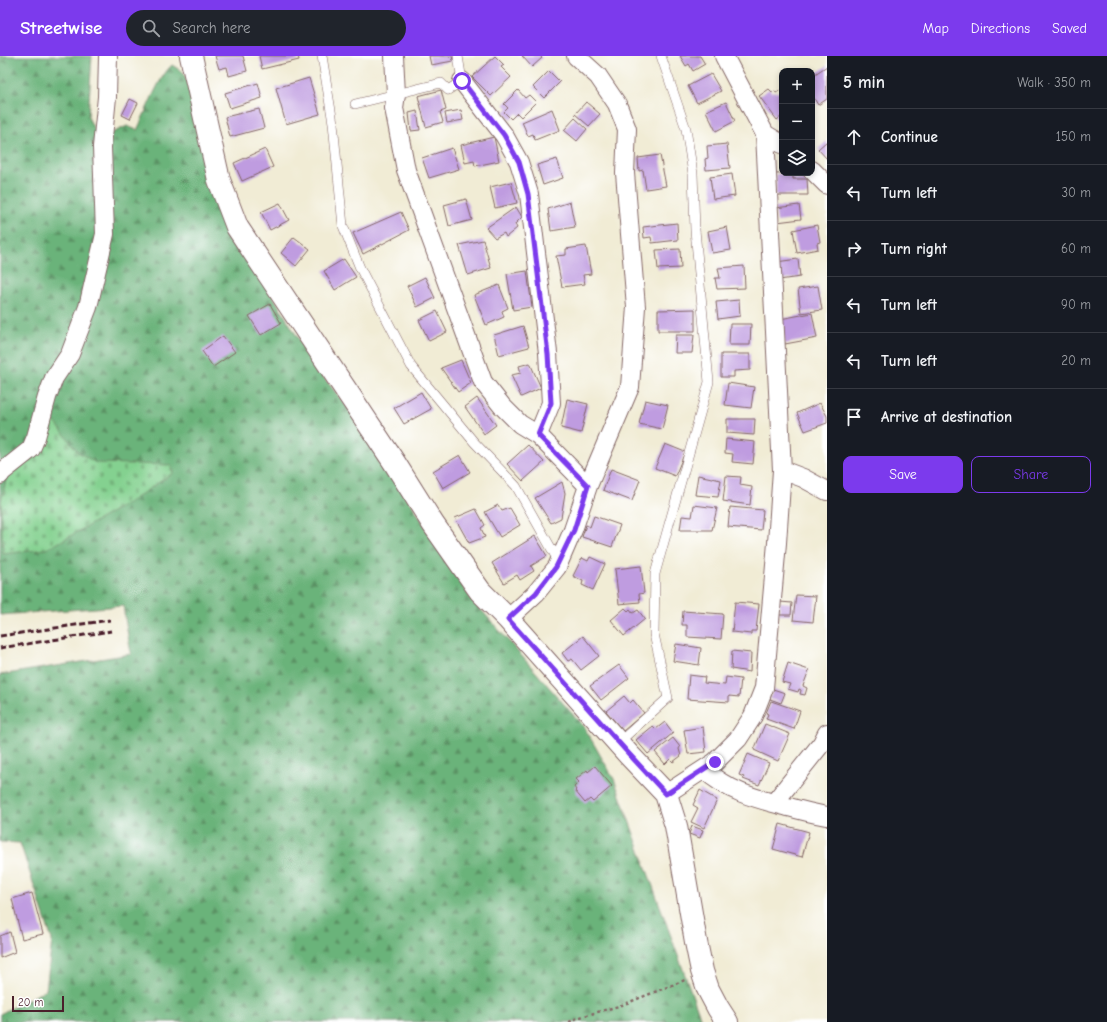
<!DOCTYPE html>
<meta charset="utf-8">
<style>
:root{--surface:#171b24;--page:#20242c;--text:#f1f3f6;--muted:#9ea1a6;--line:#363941;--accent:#7c3aed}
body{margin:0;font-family:"Comic Neue",sans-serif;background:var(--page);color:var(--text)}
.controls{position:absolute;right:12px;top:12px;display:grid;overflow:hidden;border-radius:8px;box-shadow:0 2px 6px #0003}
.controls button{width:36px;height:36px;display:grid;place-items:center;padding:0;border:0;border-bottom:1px solid var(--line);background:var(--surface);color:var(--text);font:20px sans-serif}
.scale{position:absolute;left:12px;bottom:10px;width:52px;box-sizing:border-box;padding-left:4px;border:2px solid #4a1f2b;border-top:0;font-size:11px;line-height:14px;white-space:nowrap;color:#4a1f2b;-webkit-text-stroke:3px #fff;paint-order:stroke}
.stop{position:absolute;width:12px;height:12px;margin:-9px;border:3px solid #7c3aed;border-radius:50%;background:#fff}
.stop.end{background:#7c3aed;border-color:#fff;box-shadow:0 1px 4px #0008}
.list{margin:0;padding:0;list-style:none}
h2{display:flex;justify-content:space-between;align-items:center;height:52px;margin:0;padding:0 16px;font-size:17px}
h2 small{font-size:13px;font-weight:400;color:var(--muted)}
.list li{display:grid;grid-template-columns:26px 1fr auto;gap:12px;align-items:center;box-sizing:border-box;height:56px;padding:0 16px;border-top:1px solid var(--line)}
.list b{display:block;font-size:15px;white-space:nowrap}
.list em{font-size:13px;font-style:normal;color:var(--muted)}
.actions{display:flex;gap:8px;padding:12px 16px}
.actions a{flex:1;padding:9px 0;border:1px solid var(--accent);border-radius:8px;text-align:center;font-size:14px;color:var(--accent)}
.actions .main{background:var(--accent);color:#fff}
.icon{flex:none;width:22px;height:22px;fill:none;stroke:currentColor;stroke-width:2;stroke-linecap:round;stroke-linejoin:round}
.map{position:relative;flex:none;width:827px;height:966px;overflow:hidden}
header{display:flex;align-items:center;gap:24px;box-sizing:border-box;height:56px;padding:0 20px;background:var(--accent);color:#fff}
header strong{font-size:19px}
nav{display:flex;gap:22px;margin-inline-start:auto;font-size:14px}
.search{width:280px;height:36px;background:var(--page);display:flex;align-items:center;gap:10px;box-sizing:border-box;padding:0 14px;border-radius:22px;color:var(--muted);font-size:15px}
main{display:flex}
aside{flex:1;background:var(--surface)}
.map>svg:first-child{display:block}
.forest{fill:url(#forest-firs);stroke:#5a6952}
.cemetery{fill:url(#cemetery-stones);stroke:#67785e}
.building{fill:#bf9ce0}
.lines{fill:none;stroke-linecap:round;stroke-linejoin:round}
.service-casing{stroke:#846766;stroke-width:10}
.minor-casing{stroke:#846766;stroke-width:20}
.tertiary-casing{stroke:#846766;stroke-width:24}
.path{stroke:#846766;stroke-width:2.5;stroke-dasharray:3 3;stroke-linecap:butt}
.service{stroke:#fff;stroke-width:9}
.minor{stroke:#fff;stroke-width:18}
.tertiary{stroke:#fff;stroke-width:22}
.rail{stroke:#4a1f2b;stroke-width:3;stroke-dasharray:6 3;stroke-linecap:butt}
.route{stroke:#7c3aed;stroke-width:5}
</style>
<header>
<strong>Streetwise</strong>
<div class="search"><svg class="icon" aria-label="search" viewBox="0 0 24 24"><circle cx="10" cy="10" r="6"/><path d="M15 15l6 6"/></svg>Search here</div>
<nav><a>Map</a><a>Directions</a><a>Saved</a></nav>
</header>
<main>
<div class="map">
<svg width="827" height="966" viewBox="0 0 827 966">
<defs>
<pattern id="forest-firs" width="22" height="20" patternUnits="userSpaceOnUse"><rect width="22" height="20" fill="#6bb37a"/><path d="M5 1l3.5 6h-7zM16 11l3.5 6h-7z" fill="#5a9164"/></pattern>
<pattern id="cemetery-stones" width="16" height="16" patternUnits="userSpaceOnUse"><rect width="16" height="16" fill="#84d190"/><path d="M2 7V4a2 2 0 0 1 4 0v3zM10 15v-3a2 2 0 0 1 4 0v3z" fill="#74b37c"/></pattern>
</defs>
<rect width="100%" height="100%" fill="#fff"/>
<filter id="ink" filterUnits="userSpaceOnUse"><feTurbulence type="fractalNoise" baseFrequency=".025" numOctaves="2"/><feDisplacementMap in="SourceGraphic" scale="8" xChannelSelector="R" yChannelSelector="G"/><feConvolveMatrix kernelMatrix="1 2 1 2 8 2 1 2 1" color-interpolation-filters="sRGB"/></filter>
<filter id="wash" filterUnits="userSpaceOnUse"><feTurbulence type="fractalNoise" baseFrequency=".012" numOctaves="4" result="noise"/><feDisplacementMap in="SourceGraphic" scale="16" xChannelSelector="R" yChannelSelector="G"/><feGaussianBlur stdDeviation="0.9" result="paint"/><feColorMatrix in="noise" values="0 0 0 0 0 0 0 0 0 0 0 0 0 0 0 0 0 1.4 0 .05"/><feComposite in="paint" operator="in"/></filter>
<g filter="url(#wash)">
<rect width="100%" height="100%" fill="#f1ecd5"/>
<path class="forest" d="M0,0H92L88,61L94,73L112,77L127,70L137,74C145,58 159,20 172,9L183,16L193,39L224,157L314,309L363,371L470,541L584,671L614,723L702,966H0V958L46,934L52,884L20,787L0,786V619L131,598L123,550L0,559Z"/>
<path class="cemetery" d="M52,362L78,396L96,407L171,409L173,417L128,447L56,488L46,493L3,498L1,445L7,420L33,403V400L40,394Z"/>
<g id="blocks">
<path class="building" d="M215,0H243L247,15L229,20L227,11L219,13Z
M259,0H298L299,4L262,13Z
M429,0H452L453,5L431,9Z
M495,0L504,9L501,11L511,21L491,40L472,21Z
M522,0H540L542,2L532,11Z
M680,0H700L705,8L693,15L689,8L686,10Z
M827,10V43L818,49L812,39V20Z
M549,15L560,26L544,42L533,31Z
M711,18L721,35L697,47L688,30Z
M309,22L320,58L286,68L276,32Z
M258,27L262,42L230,52L225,37Z
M769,33L772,36L775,35L776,37L782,33V60L777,64L759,40Z
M441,34L446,54L440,56L443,66L426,71L418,40Z
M518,34L525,42L529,39L536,46L521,61L517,57L511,63L504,56L508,52L504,48Z
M130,43L138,47L130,63L122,59Z
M586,46L600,58L589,70L575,58Z
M726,46L735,65L716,75L706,55Z
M259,53L264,72L230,81L225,61Z
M552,53L560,74L535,84L533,78L528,80L522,66Z
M461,54L463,64L447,67L445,57Z
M417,55L420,74L411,75L409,57Z
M575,62L587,73L577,85L564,74Z
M494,81L499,105L475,110L474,105L465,107L461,89Z
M827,85V103L818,93Z
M727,88L730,112L706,114L705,103L708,102L707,90Z
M452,92L459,113L429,122L422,102Z
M265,93L273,111L242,125L234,107Z
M660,99L666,130L646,133L643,114L639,115L638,102Z
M557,103L563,122L543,129L537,109Z
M793,117V123H807L808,139H776V118Z
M732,118L735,140L713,143L710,121Z
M511,126L517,147L495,152L490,131Z
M466,143L472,164L449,170L444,149Z
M570,146L575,171L551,175L548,153Z
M280,147L289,164L270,174L261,156Z
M799,149L801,163L777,166L775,152Z
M516,151L522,161L515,168L517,172L506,181L504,177L495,182L486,172Z
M401,156L409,174L363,198L353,177Z
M677,167L678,184L652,187L651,181L644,182L643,171Z
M817,169L820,186L817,187L818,193L797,197L793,174Z
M727,171L731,194L712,197L708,175Z
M294,181L310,193L296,210L281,197Z
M483,184L491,212L468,219L459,189Z
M586,190L591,218L583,219L585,228L562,231L556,200L566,199V193Z
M680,193L681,212L658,213L656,194Z
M344,203L356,221L335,234L324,215Z
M798,203L800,221L779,224L776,206Z
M744,210L745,232L717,233L715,222H720L718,212Z
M527,215L532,251L513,254L507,218Z
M425,221L435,242L417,251L407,230Z
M499,229L508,252L502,255L504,261L486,269L474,239Z
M818,230L822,254L801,257L798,233Z
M739,244L740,260L718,263L716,246Z
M270,248L281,267L261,279L249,260Z
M695,253V275H658V254Z
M437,255L447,276L429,285L419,264Z
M812,257L817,282L785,288L780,263Z
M730,268H751L750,289H729Z
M523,270L529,291L499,299L494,279Z
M676,279H694L692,297H675Z
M223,280L235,296L213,311L202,295Z
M721,298H750V314L734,315V321H721Z
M461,304L471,327L458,336L441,312Z
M530,307L541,332L521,341L511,319L521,317L519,310Z
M728,327L754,331L751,352L725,349Z
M421,336L431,353L404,368L394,352Z
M477,342L496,369L484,378L465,351Z
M567,343L588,348L581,377L561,372Z
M645,344L668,349L662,373L639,368Z
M820,347L827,360V367L805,375L797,357Z
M727,363H755L754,379L727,377Z
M726,383L755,386L753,408L732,406L733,398L725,397Z
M665,388L685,396L675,420L655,412Z
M528,389L544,406L523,425L507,408Z
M460,399L470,416L443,432L433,415Z
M611,413L640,424L632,445L603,434Z
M698,419L721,424L718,441L695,439Z
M726,420L741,421L740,429L752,431L750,449L723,445Z
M562,426L565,437L561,462L551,467L535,442Z
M498,449L502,455L510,452L520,469L500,481L485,456Z
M694,449L717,452L712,474H680L682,460L692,461Z
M730,451L763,454L761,474L728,471Z
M476,453L485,469L481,472L485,481L469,487L455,462Z
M594,460L620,469L612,491L582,481L586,469L590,471Z
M535,480L547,500L531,510L534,515L520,524L517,519L504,527L492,507Z
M590,501L605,508L593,534L582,529L583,525L573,520L582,502L588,505Z
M641,510L644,537L639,538L640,546L619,548L615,513Z
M796,539L816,540L813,566L793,564Z
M735,546L759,548L756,575H751V578L732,576Z
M780,546L792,547L791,559H779Z
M625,552L628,555L630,553L633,557L638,554L645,563L624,580L611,564Z
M683,555L723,558L721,583L687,581V569H682Z
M583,580L599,600L581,614L572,603L568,605L562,597Z
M676,588L701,592L699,609L673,605Z
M732,595L751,597L750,616L731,613Z
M788,607L809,614L803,630L807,632L805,639L800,638L801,634L799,633L798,636L788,633L790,628L782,626Z
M619,609L629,622L601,644L590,630Z
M689,619L705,621L704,627L725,629L726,621L741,623L739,641L729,640V646L687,643Z
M773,633L785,637L781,647L770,643Z
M624,640L630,647L633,644L644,657L623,675L606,655Z
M771,645L800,655L794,673L766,663L768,658L766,657Z
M665,666L673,677L648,698L636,684L653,670L656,673Z
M765,668L790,678L778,705L754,694Z
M703,671L706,696L688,698L684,674Z
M673,682L680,691L679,693L681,700L673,706L670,703L665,708L655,696Z
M748,698L769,707L759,729L743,723L744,721L739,719Z
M595,710L612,730L593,746L590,743L585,747L575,735L576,734L574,731L579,726L576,723L587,714L588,716Z
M700,734L717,744L704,772L691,766L698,752L693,749Z
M780,768L809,776L802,801L773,793Z
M692,770L703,774L700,782L689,778Z
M32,837L43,878L22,883L12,843Z
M10,876L15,896L0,902V880Z"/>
</g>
</g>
<g filter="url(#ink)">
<use href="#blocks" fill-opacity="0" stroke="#846766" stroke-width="1"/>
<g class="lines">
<defs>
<path id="service" d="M322,0L333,67L343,170L360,212L411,310L474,386L516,430L559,506
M355,48L441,27L448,34L462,25L458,0
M618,687L668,642L654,578L655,518L709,326L695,174L693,118L686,73L661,0"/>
<path id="minor" d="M394,0L396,38L394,52L406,114L483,326L502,350L520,368L538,379L588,430
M724,0L765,78L782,88
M462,25L504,79L519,106L529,138L548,297L551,347L538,379
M812,114L827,129
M782,414L803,422L827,435
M0,419L2,416L31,393L36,381L47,341L54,322L70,298L88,251L105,178L102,91L107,41L108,0
M508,563L536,537L557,511L573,474L588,430L630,331L636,251L625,117L627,73L617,48L598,20L576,0
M705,714C728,736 758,743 788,751C801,754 814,758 827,760
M666,738L715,706L738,683L753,660L764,632L777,487L782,414L765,78
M774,747L822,687L827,677"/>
<path id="tertiary" d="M191,0L219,124L237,171L394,406L433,468L480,535L508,563L629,699L666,738L676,770L696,886L702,915L708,933L718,952L727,966"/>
</defs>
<use href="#service" class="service-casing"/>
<use href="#minor" class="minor-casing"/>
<use href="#tertiary" class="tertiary-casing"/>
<path class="path" d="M569,966L577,962L622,949L685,924"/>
<use href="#service" class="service"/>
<use href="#minor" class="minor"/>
<use href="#tertiary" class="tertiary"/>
<path class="rail" d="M0,580L110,564
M0,592L111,575"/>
</g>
</g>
<g class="lines" filter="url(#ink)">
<path class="route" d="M462,25L504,79L519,106L528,138L548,298L551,347L538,379L588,430L574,474L556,511L536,537L508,563L629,698L666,738L715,706"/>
</g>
</svg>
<div class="controls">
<button>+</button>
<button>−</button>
<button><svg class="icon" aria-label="layers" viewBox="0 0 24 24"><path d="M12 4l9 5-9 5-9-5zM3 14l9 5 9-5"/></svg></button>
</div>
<div class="scale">20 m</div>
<div class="stop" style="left:462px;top:25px"></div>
<div class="stop end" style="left:715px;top:706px"></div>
</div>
<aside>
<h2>5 min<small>Walk · 350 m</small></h2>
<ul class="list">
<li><svg class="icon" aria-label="ahead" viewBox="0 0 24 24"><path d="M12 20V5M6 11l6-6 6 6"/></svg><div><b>Continue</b></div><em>150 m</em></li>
<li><svg class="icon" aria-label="left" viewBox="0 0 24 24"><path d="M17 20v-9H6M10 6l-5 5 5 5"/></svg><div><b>Turn left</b></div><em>30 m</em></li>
<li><svg class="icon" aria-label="right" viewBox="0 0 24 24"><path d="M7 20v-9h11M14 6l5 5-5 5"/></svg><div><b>Turn right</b></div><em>60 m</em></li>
<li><svg class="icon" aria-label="left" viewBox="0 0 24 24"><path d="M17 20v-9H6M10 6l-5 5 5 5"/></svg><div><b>Turn left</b></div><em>90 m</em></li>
<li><svg class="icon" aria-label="left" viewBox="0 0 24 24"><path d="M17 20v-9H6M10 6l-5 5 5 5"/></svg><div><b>Turn left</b></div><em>20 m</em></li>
<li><svg class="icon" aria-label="arrive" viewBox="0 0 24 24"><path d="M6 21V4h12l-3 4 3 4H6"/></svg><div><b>Arrive at destination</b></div></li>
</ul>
<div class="actions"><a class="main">Save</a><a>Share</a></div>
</aside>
</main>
